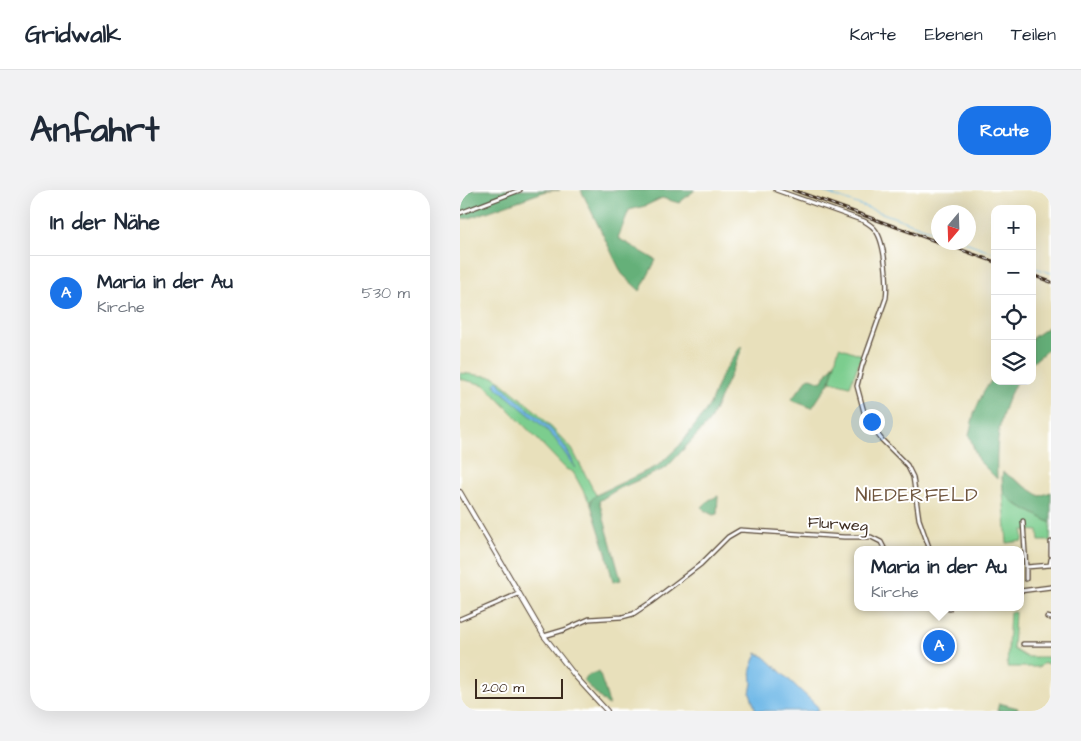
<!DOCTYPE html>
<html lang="de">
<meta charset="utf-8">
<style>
:root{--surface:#fff;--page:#f2f2f3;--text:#1f2937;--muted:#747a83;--line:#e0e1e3;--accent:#1a73e8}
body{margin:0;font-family:"Architects Daughter",sans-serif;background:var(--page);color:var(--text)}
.controls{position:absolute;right:15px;top:15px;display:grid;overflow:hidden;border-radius:10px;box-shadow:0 5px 20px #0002}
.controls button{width:45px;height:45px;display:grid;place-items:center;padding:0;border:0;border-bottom:1px solid var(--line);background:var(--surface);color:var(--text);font:25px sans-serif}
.compass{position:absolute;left:471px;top:15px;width:45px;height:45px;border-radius:50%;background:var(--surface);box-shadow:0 5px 20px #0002;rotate:199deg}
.scale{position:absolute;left:15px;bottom:12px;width:88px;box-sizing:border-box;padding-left:5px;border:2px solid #3b2a1e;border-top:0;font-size:14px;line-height:18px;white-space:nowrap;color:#3b2a1e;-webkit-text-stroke:4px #fff;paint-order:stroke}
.you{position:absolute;left:411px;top:231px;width:18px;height:18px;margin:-12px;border:4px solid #fff;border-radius:50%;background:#1a73e8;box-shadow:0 0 0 8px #1a73e833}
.badge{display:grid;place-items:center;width:32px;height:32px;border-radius:50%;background:var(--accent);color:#fff;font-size:16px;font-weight:700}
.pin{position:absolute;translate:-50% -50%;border:2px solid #fff;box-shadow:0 1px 5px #0006}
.popup{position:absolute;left:394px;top:356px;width:170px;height:65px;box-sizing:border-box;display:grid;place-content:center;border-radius:10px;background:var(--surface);filter:drop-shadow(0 1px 4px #0005);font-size:16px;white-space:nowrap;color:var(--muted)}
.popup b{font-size:19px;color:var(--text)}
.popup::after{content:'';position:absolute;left:50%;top:100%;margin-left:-10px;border:10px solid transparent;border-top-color:var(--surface)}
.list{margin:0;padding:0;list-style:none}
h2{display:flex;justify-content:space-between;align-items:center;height:65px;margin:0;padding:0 20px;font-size:21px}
h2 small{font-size:16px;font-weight:400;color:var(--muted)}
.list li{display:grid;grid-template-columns:32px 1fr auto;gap:15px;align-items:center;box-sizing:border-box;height:75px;padding:0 20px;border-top:1px solid var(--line)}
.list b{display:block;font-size:19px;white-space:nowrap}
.list p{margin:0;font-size:16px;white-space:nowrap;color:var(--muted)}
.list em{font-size:16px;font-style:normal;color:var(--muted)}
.icon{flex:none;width:28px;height:28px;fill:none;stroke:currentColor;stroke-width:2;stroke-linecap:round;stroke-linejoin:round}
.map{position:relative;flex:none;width:591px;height:521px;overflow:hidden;border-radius:20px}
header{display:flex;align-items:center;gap:30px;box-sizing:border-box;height:70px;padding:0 25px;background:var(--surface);border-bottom:1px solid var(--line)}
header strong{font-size:24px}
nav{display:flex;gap:28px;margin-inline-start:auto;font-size:18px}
.intro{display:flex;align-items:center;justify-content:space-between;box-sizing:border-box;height:120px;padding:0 30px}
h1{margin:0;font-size:35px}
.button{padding:12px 22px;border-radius:20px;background:var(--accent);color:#fff;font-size:18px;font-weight:700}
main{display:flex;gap:30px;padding:0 30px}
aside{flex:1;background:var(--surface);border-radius:20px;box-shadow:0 5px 20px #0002}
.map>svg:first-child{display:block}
.green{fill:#7ccd8e;stroke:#5c7c56}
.forest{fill:#65b079;stroke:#506d4c}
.water{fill:#6eb8e7;stroke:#547182}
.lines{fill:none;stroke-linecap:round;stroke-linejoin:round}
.stream{stroke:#6eb8e7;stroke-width:1}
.minor-casing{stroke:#554536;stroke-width:5.5}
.major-casing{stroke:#554536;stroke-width:6}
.minor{stroke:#fff;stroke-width:3}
.major{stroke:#fff;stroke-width:4}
.rail-casing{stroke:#3b2a1e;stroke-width:3}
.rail{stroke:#fff;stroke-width:1;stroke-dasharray:4;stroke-linecap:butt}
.labels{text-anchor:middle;stroke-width:4;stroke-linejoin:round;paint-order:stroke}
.street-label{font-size:16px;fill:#3b2a1e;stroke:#fff}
.quarter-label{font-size:19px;letter-spacing:1px;fill:#6e543c;stroke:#fff}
</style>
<header>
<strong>Gridwalk</strong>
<nav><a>Karte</a><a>Ebenen</a><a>Teilen</a></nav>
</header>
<div class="intro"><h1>Anfahrt</h1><a class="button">Route</a></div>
<main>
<aside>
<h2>In der Nähe<small></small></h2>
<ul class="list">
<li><span class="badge">A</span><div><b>Maria in der Au</b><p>Kirche</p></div><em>530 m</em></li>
</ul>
</aside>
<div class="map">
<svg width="591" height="521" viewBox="0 0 591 521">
<rect width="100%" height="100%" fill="#fff"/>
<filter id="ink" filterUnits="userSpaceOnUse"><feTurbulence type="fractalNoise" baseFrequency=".02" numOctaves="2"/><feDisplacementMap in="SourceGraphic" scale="10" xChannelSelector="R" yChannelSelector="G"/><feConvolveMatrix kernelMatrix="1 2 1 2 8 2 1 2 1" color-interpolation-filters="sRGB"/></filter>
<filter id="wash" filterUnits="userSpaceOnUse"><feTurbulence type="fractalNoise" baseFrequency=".0096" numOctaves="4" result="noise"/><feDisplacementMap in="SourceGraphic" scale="20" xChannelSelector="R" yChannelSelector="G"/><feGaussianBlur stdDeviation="1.12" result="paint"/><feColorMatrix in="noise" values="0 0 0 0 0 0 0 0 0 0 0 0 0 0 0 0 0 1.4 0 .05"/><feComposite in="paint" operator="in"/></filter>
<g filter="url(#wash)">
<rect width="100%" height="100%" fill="#e8e0bb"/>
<path class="green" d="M379,157L402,165L390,196L370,191Z
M0,183L35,187L77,222L112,259L136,305L131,310V315L113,282L106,279L25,195L0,189Z
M543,302L554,313L591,333L590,351H579L578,341L563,340V351L547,353Z
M550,422H555L553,459L566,467H591V474L584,473L579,477H547Z"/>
<path class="forest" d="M0,0H100L86,1L10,28L0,29Z
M121,0H235L219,13L202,8L185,16L169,20L158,48L196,70L180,101L162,84Z
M591,135V157L572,173V148Z
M281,156L282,159L249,232L206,278L158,299L139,311L161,390L153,392L146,362L131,315V310L136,305L199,275L220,255L242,226L250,214L261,186Z
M375,172L370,191L352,218L331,210L349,187L361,192Z
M535,185V191H557C538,224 536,252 537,289L518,270L509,245L514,223L524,201Z
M543,282L580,306L591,302V333L554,313L543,302L542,287Z
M258,306L257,324L253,325L245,321L242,317L249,310Z
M139,481C142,493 147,503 149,515L146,514L124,491L127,486Z
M539,513L558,518L557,521H537Z"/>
<path class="water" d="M37,191C64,219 103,239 115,278L95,249L85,238L35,196V193Z
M297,463L305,467L358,517V521H296L290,503L292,493L291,479Z"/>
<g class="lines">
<path class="stream" d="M358,0L478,43
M505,52L535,63
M572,77L591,83"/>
</g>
</g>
<g filter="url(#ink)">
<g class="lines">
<defs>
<path id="minor" d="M316,0L404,31C409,34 413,36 416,41C425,53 428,93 426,108L402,176L397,196L404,222L409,233L422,250L447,275L453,287L459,329L470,360
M0,23L60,0
M563,331L566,377L591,375
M591,352V365
M590,375L591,369
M566,377V389
M560,401L591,397
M489,417V419
M587,427L591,428
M0,429L58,404
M84,446L104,440L129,429L162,427L173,424L191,412L241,374L268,347L280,340L384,347H411L421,352L425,360
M563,454H591"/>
<path id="major" d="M0,302L84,446L116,487L147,521"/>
</defs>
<use href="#minor" class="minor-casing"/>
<use href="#major" class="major-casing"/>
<use href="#minor" class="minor"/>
<use href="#major" class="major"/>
<defs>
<path id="rail" d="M333,0L478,52
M480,52L535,72
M572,85L591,92"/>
</defs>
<use href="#rail" class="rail-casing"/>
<use href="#rail" class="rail"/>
</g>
</g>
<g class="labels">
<g class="street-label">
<text transform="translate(378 333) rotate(4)" y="6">Flurweg</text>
</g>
<g class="quarter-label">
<text x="457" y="311">NIEDERFELD</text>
</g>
</g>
</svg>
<div class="controls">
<button>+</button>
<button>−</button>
<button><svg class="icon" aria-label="locate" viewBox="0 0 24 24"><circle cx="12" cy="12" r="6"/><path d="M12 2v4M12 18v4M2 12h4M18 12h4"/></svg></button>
<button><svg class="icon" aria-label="layers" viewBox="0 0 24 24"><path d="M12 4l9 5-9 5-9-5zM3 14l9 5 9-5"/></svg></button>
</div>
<svg class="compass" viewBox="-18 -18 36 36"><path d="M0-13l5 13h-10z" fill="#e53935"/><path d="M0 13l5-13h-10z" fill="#747a83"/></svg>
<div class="scale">200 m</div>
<div class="you"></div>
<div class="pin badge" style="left:479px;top:456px">A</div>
<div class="popup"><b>Maria in der Au</b>Kirche</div>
</div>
</main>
